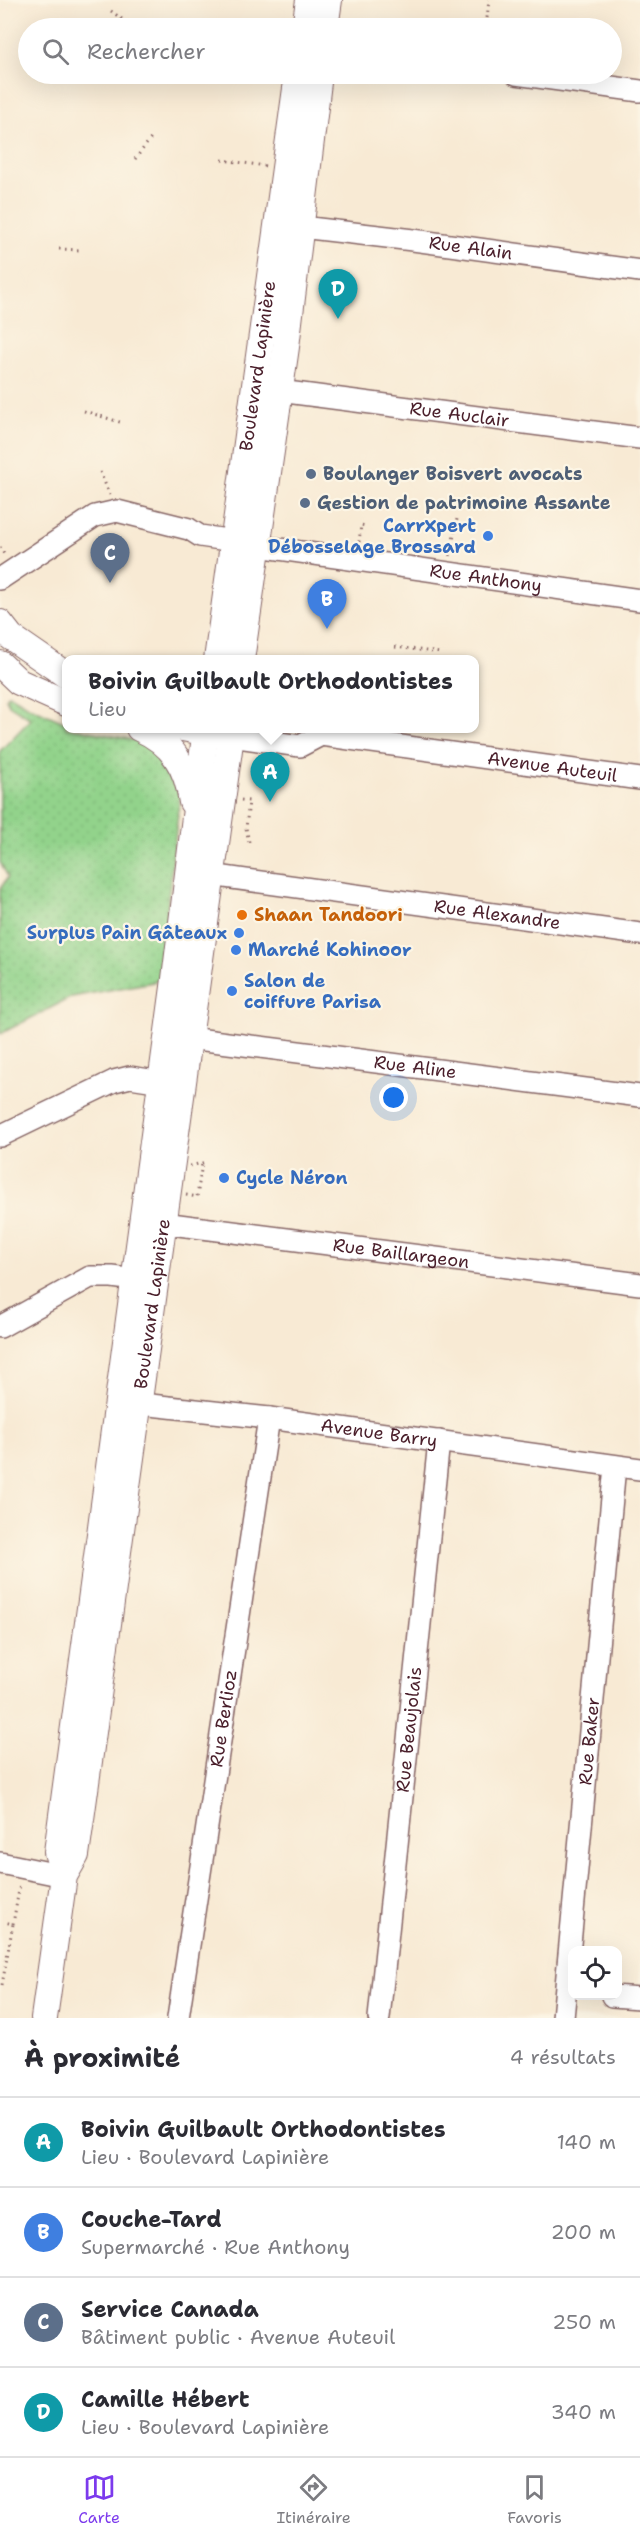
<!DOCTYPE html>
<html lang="fr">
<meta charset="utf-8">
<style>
:root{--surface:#fff;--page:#f2f2f3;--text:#2b2b33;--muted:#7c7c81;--line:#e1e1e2;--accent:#7c3aed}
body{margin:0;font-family:"Shantell Sans",sans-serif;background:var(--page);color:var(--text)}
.controls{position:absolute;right:18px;bottom:18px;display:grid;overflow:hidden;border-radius:12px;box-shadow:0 6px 24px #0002}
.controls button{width:54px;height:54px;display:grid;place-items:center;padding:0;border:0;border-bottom:2px solid var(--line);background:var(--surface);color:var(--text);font:30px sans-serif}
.you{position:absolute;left:394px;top:1098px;width:21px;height:21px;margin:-15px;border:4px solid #fff;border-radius:50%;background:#1a73e8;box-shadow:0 0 0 9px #1a73e833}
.badge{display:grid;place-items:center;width:39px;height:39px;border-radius:50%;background:var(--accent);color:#fff;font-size:20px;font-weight:700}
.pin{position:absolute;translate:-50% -50px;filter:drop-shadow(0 2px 3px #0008)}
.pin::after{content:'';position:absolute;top:32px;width:21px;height:18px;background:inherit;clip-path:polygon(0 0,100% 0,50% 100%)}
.popup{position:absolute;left:62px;top:655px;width:417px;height:78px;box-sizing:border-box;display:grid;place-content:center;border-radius:12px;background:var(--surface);filter:drop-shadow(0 2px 4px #0005);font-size:20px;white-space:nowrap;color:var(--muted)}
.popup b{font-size:22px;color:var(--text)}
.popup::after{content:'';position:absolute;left:50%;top:100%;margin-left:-12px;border:12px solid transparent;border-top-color:var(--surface)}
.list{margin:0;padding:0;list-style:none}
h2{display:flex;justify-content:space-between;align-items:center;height:78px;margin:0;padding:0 24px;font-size:26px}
h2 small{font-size:20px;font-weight:400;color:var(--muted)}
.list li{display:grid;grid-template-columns:39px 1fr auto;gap:18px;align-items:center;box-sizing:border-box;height:90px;padding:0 24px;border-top:2px solid var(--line)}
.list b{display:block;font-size:22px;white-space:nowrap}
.list p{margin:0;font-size:20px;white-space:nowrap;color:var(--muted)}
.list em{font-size:20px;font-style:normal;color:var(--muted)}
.icon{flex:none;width:33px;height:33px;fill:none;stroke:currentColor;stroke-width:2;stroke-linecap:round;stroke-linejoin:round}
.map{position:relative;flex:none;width:640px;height:2018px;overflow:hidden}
.search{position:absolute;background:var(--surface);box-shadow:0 6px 24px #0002;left:18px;right:18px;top:18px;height:66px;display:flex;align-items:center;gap:15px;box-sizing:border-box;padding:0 21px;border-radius:33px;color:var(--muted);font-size:22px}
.sheet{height:438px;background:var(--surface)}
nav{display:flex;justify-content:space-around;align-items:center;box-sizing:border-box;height:84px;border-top:2px solid var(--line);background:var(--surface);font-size:16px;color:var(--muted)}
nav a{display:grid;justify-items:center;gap:3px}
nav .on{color:var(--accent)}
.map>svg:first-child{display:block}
.grass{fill:url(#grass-dots);stroke:#6e795b;stroke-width:1.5}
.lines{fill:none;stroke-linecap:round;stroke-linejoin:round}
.minor-casing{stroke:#876666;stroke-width:24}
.major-casing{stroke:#876666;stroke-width:28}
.path{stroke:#876666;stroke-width:3;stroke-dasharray:1.5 4.5;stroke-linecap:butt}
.minor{stroke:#fff;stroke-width:21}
.major{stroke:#fff;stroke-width:26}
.service-dot{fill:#5c6f8a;stroke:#fcf5e5;stroke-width:2}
.shop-dot{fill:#3f7fe0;stroke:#fcf5e5;stroke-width:2}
.food-dot{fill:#e8710a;stroke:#fcf5e5;stroke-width:2}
.labels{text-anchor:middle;stroke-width:4.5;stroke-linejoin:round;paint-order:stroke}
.street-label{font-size:18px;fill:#4a1f2b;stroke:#fcf5e5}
.service-label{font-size:18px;font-weight:bold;fill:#4e5e75;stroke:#fcf5e5;text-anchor:start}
.shop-label{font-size:18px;font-weight:bold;fill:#366cbe;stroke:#fcf5e5;text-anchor:start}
.food-label{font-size:18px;font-weight:bold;fill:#c56008;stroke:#fcf5e5;text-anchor:start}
</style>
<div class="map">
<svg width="640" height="2018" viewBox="0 0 640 2018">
<defs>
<pattern id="grass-dots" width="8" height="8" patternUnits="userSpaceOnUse" patternTransform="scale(1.5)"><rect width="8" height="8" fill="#92d38b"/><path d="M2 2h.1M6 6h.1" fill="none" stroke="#7fb578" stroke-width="1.8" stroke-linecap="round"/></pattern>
</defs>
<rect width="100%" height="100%" fill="#fcf5e5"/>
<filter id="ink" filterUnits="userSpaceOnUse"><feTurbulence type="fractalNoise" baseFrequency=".0167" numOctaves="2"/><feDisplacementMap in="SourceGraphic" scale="12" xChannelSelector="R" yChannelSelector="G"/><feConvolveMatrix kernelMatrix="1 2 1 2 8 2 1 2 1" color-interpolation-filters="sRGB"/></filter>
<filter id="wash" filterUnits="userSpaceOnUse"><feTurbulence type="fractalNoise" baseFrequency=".008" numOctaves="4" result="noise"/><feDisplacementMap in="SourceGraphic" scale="24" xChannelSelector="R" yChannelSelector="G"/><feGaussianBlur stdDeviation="1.35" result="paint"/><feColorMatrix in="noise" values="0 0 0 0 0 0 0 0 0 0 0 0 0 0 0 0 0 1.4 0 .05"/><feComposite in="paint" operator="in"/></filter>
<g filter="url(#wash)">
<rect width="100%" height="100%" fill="#f8ead4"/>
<path class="grass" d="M9,694L30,707L66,723V728L79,729L139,741L147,744L171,766L180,797L168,900L163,980L72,997L0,1034V889L8,877L0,862V751L31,719L9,705L6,698Z"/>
</g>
<g filter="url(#ink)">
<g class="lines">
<defs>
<g id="minor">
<path d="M516,74L640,91"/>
<path id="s1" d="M301,227L413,240L640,271"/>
<path id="s2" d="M279,391L640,438"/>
<path id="s3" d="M258,546L640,600"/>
<path d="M0,579L95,516L117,511L189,529L200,536L234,541"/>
<path id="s4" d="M231,736L300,746L321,735L640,779"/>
<path id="s5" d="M210,875L640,934"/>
<path id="s6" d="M189,1038L640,1096"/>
<path d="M0,1136L114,1081L130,1077L175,1084"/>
<path id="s7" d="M163,1223L640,1284"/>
<path d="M0,1327L90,1277H112L151,1282"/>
<path id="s8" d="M123,1402L269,1418L640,1469"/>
<path d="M0,1863L64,1876"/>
<path d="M612,1996L640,1998"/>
<path id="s9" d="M178,2018L269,1418"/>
<path id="s10" d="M379,2018L439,1441"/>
<path id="s11" d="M563,2018L615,1466"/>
</g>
<g id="major">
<path d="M305,28L309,0"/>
<path d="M325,28L329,0"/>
<path d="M0,623L11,637L66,675"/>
<path id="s12" d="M217,660L298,74"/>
<path d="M241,660L286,347L319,74"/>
<path d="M0,664L19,682L66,703"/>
<path d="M139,728C173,743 187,767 192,802"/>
<path d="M182,728L221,735"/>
<path d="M64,1876L57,1852L174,987L206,728"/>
<path id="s13" d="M44,2018L64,1876L76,1855L232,728"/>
</g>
</defs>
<use href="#minor" class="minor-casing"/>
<use href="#major" class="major-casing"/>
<path class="path" d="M111,11L134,28
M487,18L489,0
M135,159L152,137
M222,160L266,166
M59,249L80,250
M84,411L123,423
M100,472L110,495
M359,542L361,525L366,526
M0,547L5,556
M450,556L457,519L453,518
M395,647L441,653
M241,800L249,801L246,828L249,842
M190,1166L206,1162
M186,1195L197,1197L202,1163
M13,1924L20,1884
M2,1985L13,1924L4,1922"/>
<use href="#minor" class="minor"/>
<use href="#major" class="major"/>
</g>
</g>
<g class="service-dot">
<circle cx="311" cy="474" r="6"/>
<circle cx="305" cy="503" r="6"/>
</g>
<g class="shop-dot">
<circle cx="488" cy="536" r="6"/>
<circle cx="239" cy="933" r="6"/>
<circle cx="236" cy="950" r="6"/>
<circle cx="232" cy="991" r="6"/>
<circle cx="224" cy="1178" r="6"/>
</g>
<circle class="food-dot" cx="242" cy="915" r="6"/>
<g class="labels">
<g class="street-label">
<text dy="6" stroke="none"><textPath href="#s1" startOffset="171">Rue Alain</textPath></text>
<text dy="6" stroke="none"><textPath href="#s12" startOffset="297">Boulevard Lapinière</textPath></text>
<text dy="6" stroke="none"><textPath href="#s2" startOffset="182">Rue Auclair</textPath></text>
<text dy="6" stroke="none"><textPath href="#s3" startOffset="230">Rue Anthony</textPath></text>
<text dy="6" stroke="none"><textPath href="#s4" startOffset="327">Avenue Auteuil</textPath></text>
<text dy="6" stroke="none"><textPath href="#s5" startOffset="290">Rue Alexandre</textPath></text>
<text dy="6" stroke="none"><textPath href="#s6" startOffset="228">Rue Aline</textPath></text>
<text dy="6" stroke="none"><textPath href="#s7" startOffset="240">Rue Baillargeon</textPath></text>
<text dy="6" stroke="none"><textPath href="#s13" startOffset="724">Boulevard Lapinière</textPath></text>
<text dy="6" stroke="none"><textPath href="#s8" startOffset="258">Avenue Barry</textPath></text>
<text dy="6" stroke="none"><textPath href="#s9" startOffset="303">Rue Berlioz</textPath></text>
<text dy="6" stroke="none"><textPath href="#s10" startOffset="290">Rue Beaujolais</textPath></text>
<text dy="6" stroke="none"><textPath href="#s11" startOffset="278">Rue Baker</textPath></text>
</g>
<g class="service-label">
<text x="323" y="480">Boulanger Boisvert avocats</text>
<text x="317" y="509">Gestion de patrimoine Assante</text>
</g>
<g class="shop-label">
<text x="476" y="532" text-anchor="end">CarrXpert<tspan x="476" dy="21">Débosselage Brossard</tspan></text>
<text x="227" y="939" text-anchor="end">Surplus Pain Gâteaux</text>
<text x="248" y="956">Marché Kohinoor</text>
<text x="244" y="987">Salon de<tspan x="244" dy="21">coiffure Parisa</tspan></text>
<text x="236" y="1184">Cycle Néron</text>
</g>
<g class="food-label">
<text x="254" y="921">Shaan Tandoori</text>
</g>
</g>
</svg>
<div class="controls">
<button><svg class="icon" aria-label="locate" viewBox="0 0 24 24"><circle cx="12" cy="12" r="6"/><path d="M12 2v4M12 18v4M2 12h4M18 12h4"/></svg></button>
</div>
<div class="you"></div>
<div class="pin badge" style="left:270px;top:802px;background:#0f9aa8">A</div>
<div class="popup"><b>Boivin Guilbault Orthodontistes</b>Lieu</div>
<div class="pin badge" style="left:327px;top:629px;background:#3f7fe0">B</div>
<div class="pin badge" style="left:110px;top:583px;background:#5c6f8a">C</div>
<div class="pin badge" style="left:338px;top:319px;background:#0f9aa8">D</div>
<div class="search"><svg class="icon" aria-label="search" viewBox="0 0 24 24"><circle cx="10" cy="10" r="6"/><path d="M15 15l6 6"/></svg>Rechercher</div>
</div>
<section class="sheet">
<h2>À proximité<small>4 résultats</small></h2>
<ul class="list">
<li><span class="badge" style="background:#0f9aa8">A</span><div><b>Boivin Guilbault Orthodontistes</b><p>Lieu · Boulevard Lapinière</p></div><em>140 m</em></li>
<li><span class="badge" style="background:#3f7fe0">B</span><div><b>Couche-Tard</b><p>Supermarché · Rue Anthony</p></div><em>200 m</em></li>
<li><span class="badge" style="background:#5c6f8a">C</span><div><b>Service Canada</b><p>Bâtiment public · Avenue Auteuil</p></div><em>250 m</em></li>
<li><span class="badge" style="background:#0f9aa8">D</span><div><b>Camille Hébert</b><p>Lieu · Boulevard Lapinière</p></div><em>340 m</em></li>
</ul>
</section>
<nav>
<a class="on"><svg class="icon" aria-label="map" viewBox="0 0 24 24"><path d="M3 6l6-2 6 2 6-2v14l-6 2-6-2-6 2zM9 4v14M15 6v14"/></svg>Carte</a>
<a><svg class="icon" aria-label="directions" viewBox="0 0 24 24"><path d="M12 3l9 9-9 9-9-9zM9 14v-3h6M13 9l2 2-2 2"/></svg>Itinéraire</a>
<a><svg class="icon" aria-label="saved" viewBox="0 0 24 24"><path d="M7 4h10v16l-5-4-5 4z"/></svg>Favoris</a>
</nav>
